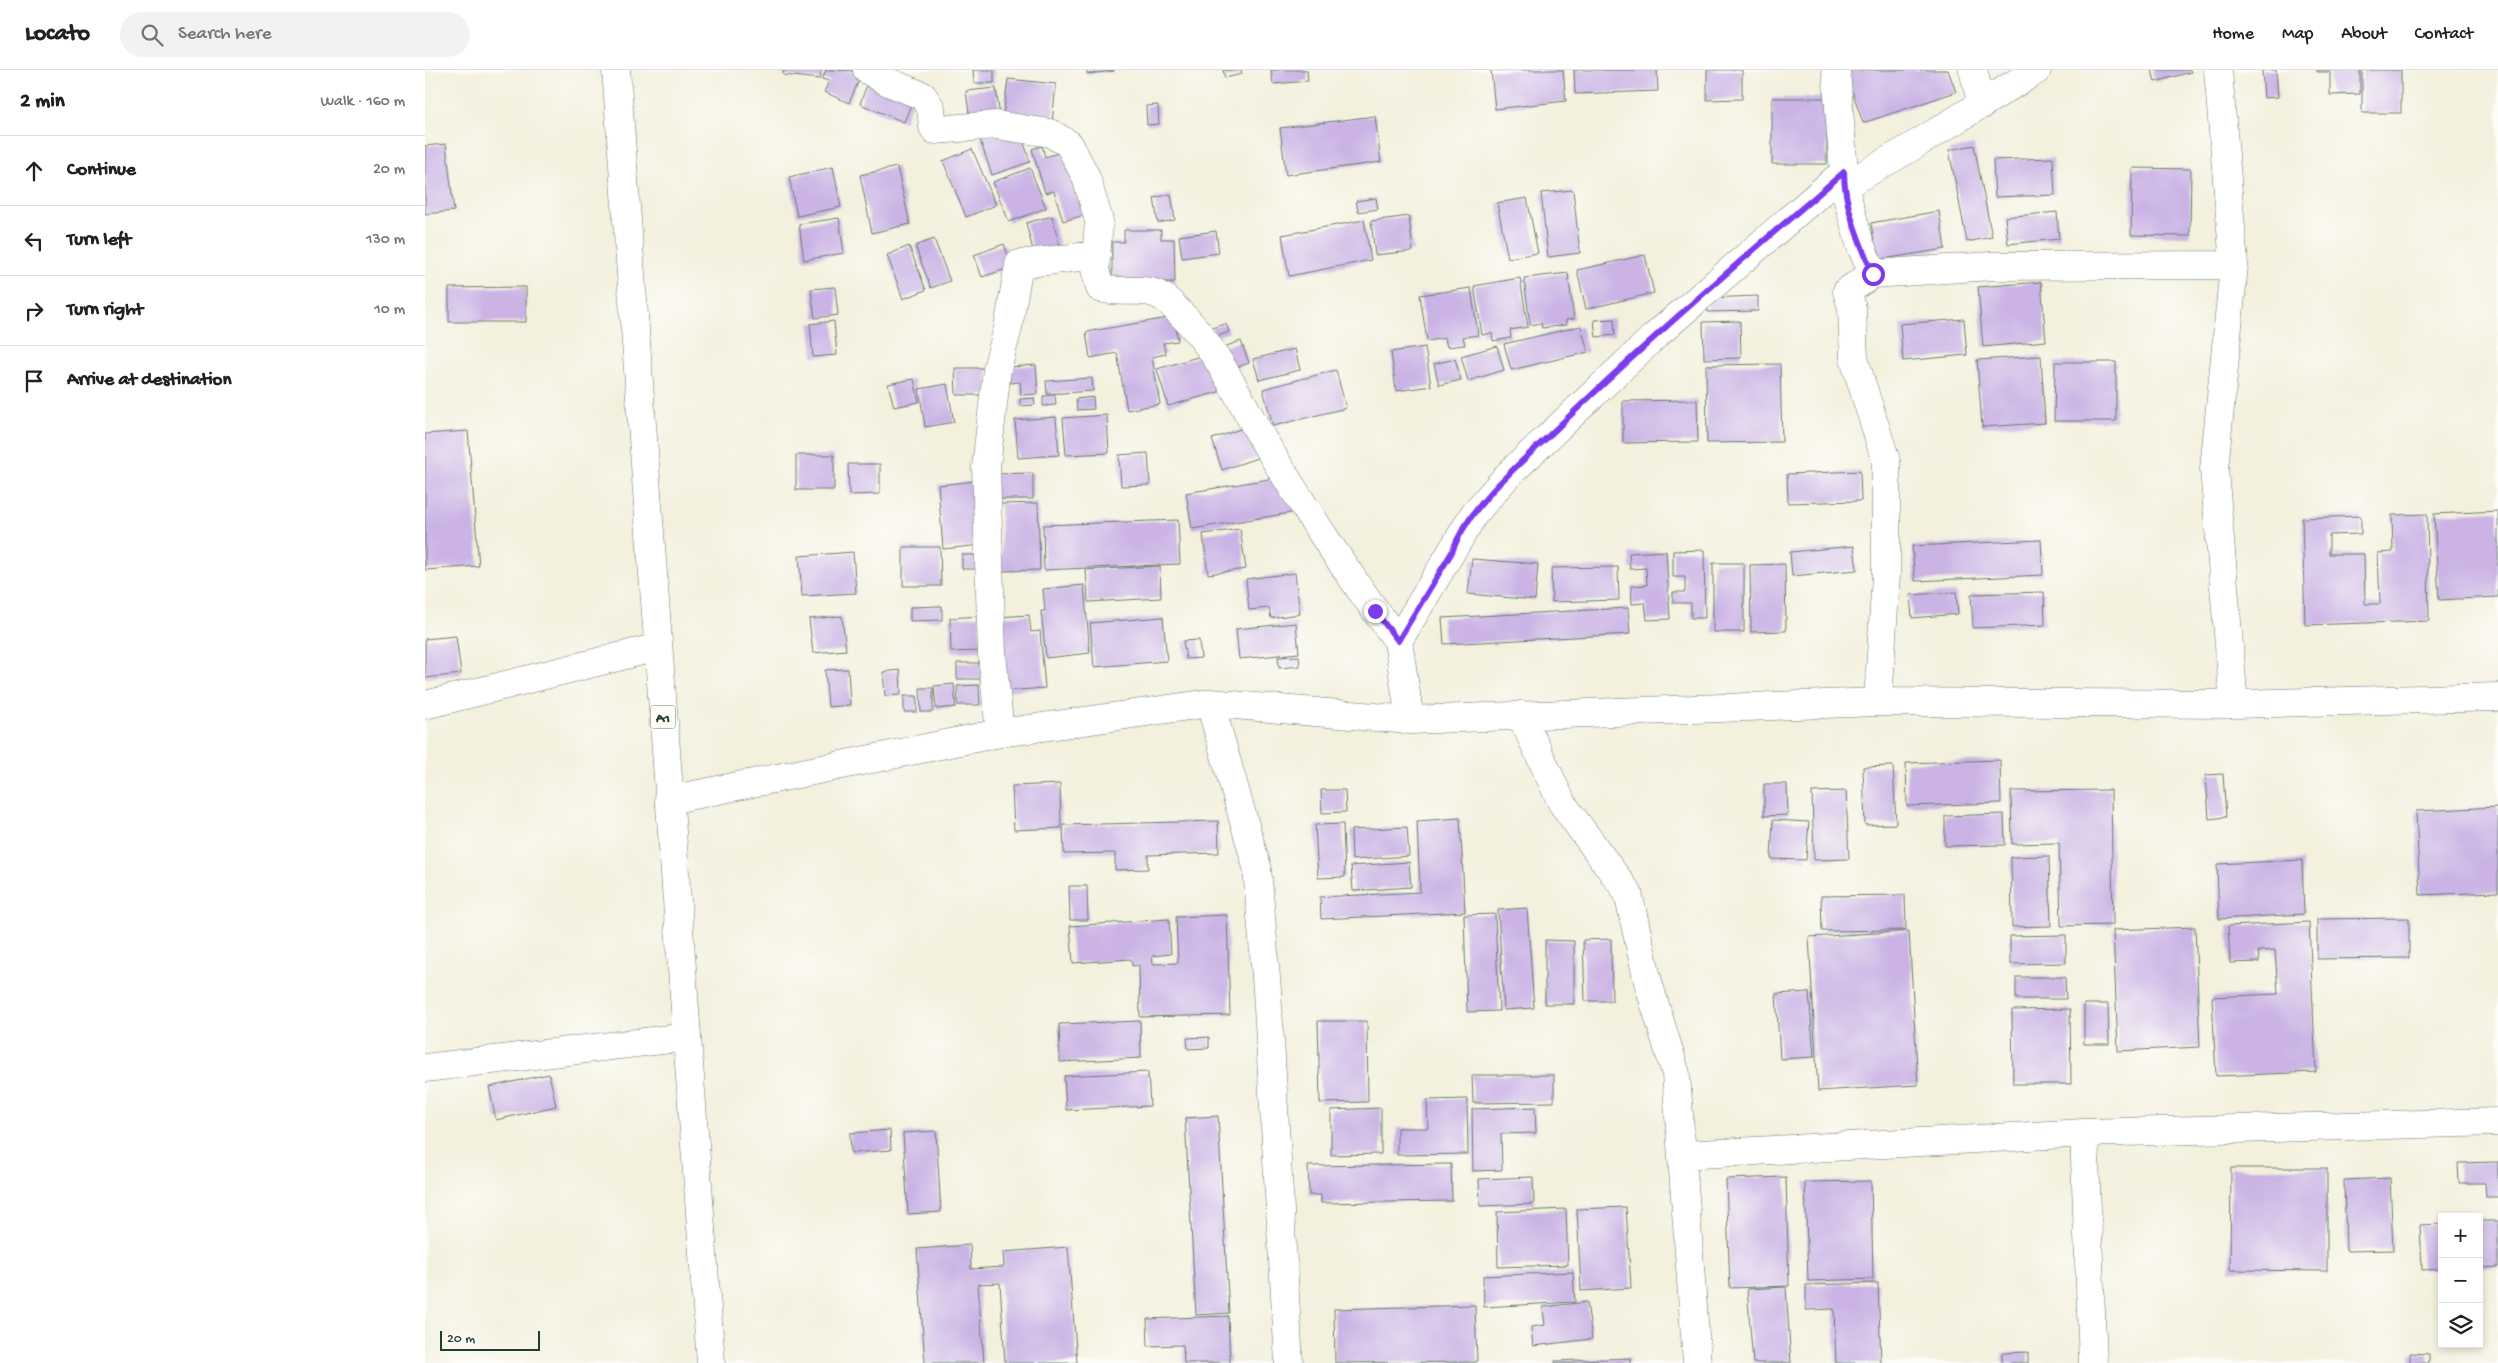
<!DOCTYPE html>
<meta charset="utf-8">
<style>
:root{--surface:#fff;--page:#f2f2f2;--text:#202124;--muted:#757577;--line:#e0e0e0}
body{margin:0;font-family:"Gochi Hand",sans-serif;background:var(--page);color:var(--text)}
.controls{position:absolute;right:15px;bottom:15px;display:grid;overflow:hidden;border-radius:0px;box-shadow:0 2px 8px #0003}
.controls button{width:45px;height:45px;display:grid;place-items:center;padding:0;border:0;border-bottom:1px solid var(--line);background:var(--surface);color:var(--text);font:25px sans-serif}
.scale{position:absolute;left:15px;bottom:12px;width:100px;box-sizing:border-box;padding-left:5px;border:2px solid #1f3d34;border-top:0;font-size:14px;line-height:18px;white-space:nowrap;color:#1f3d34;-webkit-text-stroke:4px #fdfcf7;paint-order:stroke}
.stop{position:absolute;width:15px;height:15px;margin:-11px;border:4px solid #7c3aed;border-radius:50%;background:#fff}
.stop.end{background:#7c3aed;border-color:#fff;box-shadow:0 1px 5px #0008}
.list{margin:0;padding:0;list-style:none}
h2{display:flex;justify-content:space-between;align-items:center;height:65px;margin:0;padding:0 20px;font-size:21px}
h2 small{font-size:16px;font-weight:400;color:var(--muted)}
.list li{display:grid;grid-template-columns:32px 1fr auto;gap:15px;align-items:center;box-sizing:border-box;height:70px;padding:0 20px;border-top:1px solid var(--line)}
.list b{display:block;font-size:19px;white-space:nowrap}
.list em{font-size:16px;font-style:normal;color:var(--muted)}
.icon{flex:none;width:28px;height:28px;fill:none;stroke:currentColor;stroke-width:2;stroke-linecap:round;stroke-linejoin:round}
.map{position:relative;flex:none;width:2073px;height:1293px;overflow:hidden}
header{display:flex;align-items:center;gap:30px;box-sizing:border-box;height:70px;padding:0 25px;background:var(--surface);border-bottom:1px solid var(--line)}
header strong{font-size:24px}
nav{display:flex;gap:28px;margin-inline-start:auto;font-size:18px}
.search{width:350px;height:45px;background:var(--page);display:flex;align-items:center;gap:12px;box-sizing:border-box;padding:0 18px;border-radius:28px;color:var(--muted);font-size:19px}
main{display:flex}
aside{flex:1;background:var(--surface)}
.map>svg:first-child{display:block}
.building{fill:#cbb4e5}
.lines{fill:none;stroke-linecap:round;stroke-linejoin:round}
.minor-casing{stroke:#697c6f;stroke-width:29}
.highway-casing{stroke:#697c6f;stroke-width:29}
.minor{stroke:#fff;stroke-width:28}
.highway{stroke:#fff;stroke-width:28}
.route{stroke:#7c3aed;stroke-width:6}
.labels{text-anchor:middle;stroke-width:4;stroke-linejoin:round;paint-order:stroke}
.shield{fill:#fdfcf7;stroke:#62766e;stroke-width:1}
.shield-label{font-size:14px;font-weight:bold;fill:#1f3d34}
</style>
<header>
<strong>Locato</strong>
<div class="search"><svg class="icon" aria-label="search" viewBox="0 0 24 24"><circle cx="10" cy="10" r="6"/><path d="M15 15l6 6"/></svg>Search here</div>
<nav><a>Home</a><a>Map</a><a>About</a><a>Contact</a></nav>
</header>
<main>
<aside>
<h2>2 min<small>Walk · 160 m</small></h2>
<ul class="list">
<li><svg class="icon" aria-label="ahead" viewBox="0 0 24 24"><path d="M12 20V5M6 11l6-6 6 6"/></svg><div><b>Continue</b></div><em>20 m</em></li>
<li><svg class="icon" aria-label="left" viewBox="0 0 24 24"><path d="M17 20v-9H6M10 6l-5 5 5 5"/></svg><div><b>Turn left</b></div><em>130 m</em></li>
<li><svg class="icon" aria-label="right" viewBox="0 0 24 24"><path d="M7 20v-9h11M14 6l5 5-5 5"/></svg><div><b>Turn right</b></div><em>10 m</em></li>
<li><svg class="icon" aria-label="arrive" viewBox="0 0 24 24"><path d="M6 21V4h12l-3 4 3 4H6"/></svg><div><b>Arrive at destination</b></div></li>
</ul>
</aside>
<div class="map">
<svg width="2073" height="1293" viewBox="0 0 2073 1293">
<rect width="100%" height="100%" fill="#fdfcf7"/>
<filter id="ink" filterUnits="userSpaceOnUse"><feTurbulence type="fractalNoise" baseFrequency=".02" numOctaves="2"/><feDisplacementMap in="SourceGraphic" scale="10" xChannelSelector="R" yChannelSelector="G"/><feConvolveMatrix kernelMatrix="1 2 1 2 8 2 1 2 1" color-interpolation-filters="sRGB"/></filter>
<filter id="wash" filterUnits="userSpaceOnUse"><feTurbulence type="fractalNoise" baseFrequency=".0096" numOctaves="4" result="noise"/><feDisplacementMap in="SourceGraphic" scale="20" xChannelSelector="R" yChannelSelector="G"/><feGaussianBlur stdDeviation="1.12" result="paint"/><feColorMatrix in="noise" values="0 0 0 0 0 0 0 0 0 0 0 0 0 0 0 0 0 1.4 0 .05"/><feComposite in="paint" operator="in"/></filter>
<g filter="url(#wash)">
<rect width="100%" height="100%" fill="#f3f0dd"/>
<g id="blocks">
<path class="building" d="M359,0H396L395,9L358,5Z
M401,0L438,1L424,33L399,22L404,11L397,9Z
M548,0H569V13H549Z
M662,0H689V1L662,4Z
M798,0H816L817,4L800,8Z
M846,0H882L883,11L848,14Z
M1066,0H1138L1141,31L1070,39Z
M1149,0H1232L1233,21L1150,24Z
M1282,0H1317V29L1282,30Z
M1420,0H1523L1531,22L1438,53Z
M1727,0H1765L1766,2L1730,12Z
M1837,0H1851L1853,27L1839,28Z
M1892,0H1935V24L1905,25V2H1892Z
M1937,0H1976V43H1937Z
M444,9L489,27L479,52L435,34Z
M583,9L631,14L627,53L578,47Z
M571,18L575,47L545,51L541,21Z
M1347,28H1402V94H1347Z
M733,35L734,54L722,55L721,36Z
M950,46L956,92L861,105L855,58Z
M596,63L605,92L567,105L554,67Z
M21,74L29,141L0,144V76Z
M1549,75L1567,167L1542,172L1524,80Z
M617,76L620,87L644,80L663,144L638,151L629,121L620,123L607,79Z
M547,79L571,135L541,147L518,91Z
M1628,88L1630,125L1570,127L1568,90Z
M408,97L416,137L372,146L364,107Z
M472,97L485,154L447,163L435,105Z
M605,98L621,138L584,152L568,112Z
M1707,98L1766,99L1765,166L1706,165Z
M1148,120L1155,183L1123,187L1116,123Z
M746,124L750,150L733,153L729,128Z
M951,128L953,139L933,142L931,131Z
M1102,128L1113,183L1083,188L1072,133Z
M1514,141L1520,179L1452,190L1446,153Z
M1632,142L1634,169L1583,174L1580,147Z
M627,146L635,177L609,184L601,153Z
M984,146L988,181L950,185L946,151Z
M414,148L419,183L379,190L374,154Z
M939,150L946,190L864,206L857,165Z
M699,160H736V169H749L750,212L687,213V172H699Z
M791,161L794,183L757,188L754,166Z
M509,169L525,211L506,218L490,176Z
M579,174L587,197L557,207L549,185Z
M484,176L501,220L478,229L462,185Z
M1220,185L1229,223L1161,239L1152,200Z
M1143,203L1149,249L1141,250V255L1117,258L1116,253L1105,255L1099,208Z
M1095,208L1103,257L1085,260L1086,268L1068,271L1067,263L1057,265L1049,216Z
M1616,212L1621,271L1558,277L1553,217Z
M101,217V252H24V218Z
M410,217L413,245L390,248L386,219Z
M1046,218L1053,265L1038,267L1040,275L1022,277L1020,268L1002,271L995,225Z
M1333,226V241L1283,242L1282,228Z
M749,247L753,271L738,273L741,284L727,287L735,334L702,340L692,283L665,288L661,262Z
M1189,249L1190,265L1171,267L1169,250Z
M1539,249L1542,285L1478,291L1475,254Z
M409,251L412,285L388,287L385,254Z
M1315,251L1316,288L1279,289L1278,252Z
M801,254L804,262L790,267L787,258Z
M1156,256L1163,282L1086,300L1079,274Z
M816,271L824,293L801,301L793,279Z
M1072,276L1079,300L1043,311L1036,286Z
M1000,277L1006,316L971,321L966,282Z
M870,279L875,300L834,310L828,289Z
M786,283L797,321L743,336L732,299Z
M1616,286L1620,353L1557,357L1552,290Z
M1030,289L1036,310L1014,315L1009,294Z
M1630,292H1691V351H1629Z
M1355,294L1357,372L1282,373L1281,295Z
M611,295L613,324L596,325L595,312L585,313L584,297Z
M530,298H562L563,325H531Z
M911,300L921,338L848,356L838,319Z
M667,308L668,321L622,324L621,311Z
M489,309L494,332L469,337L463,314Z
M522,314L529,352L500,357L494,319Z
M630,325L631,335L618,336V326Z
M668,327L669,339L652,340L651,329Z
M609,328L610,335L595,336V329Z
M1272,330L1273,372L1198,373V331Z
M682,345L684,383L641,385L638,348Z
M631,347L634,385L593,388L590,350Z
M824,356L835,387L797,400L787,369Z
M43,361L54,496L0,500V364Z
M723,383L725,415L696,416L694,385Z
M371,385H409V420H371Z
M423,394H455V424L424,425Z
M1435,401L1436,431L1363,433L1362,404Z
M608,403V429H569V404Z
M850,408L871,442L767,459L761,423Z
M551,411L556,475L518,479L513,415Z
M613,433L615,500L577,501L575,434Z
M2073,441V527L2014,530L2009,444Z
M2002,444L2004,551L1880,555L1877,448L1936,446V464L1904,465V484H1939L1940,534H1955L1953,483L1968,482L1967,445Z
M753,450L755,494L619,500L618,455Z
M815,459L821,499L783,504L778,464Z
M1616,470L1618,505L1490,511L1487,476Z
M1429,476L1432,500L1367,506L1365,482Z
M478,477H515L516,516H478Z
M1279,480L1280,548H1266V533H1248V522H1260V507H1248V481Z
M1241,481L1245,549L1222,550L1220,533L1207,534L1206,516L1222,515L1221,498L1205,499L1204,483Z
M428,482L431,523L377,526L374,486Z
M537,485H552V499H537Z
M1047,489L1113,494L1110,530L1043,524Z
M1288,493H1319V562H1288Z
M1360,494L1361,561L1326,562L1325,495Z
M735,496L736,528L663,532L661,500Z
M1193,497L1194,530L1127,532L1126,498Z
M870,503L875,544L846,548L844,538L824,540L821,509Z
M659,515L665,583L621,588L616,541H620L618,519Z
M1531,522L1533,544L1487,548L1485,525Z
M1619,522L1620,555L1548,558L1546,524Z
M517,536V550L485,551V537Z
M1203,538L1205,564L1019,574L1017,548Z
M604,545L606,562L615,561L620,618L579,621L574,547Z
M417,546L421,580L388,583L384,549Z
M554,546L556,581L526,582L525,548Z
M738,547L742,591L669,597L665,553Z
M871,553L874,583L814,589L811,559Z
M31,566L36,604L0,608V569Z
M774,570L776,588L761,589L758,571Z
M874,586L875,596L854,598L853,587Z
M532,593H556L557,609H532Z
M423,599L425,635L403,637L400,600Z
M475,600L476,625L460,626L458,602Z
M529,614L531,637L511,639L509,616Z
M554,615L555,635H533L532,616Z
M495,618H508V642H496Z
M479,626H492V642H479Z
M1575,690L1576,733L1482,736L1481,693Z
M1468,696L1471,754L1440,755L1438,697Z
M1798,704L1801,747L1784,749L1781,705Z
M635,714L636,758L589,760L587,716Z
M1339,714H1362L1363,745L1339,746Z
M896,720H920L921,742L897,743Z
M1686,720L1688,855L1636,856L1634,773L1587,774L1586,721Z
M1421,721L1424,789L1389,790L1387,722Z
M2073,737V822L1995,825L1991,741Z
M1579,744L1580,775L1520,776V746Z
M1035,748L1040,842L896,849L895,827L995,822L992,751Z
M1348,750L1384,752L1381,790L1346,789Z
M793,751L794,783L723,785V799L690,800V783L639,784L638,755Z
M918,754L920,807L893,808L890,755Z
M982,757L984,786L927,790L926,760Z
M1624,786L1626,856L1587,857L1586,787Z
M1877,790L1879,844L1794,849L1792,794Z
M984,792L986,817L928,821L926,796Z
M644,816H662L663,850H645Z
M1480,825L1481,860L1397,861L1396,826Z
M1102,838L1109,938L1079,940L1073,840Z
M1070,844L1074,941L1042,942L1039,845Z
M802,845L805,945L715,947L714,895L707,896L706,889L648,893L645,856L744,849L746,884L727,886L728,894L753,893L751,847Z
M1984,848V888L1892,889V849Z
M1884,852L1891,1002L1791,1006L1787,927L1853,924L1850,880L1833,881L1834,892L1805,893L1803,856Z
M1770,857L1775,977L1693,981L1688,860Z
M1484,861L1493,1015L1393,1021L1384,867Z
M1641,865V893L1585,894V866Z
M1186,869L1187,931H1160L1158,870Z
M1120,870L1149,871V934H1120Z
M1591,907H1640L1641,929H1591Z
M1384,922L1389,987L1355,989L1351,924Z
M1659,934H1683L1684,974H1659Z
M1645,939L1646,1014H1588L1587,940Z
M715,951L716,988L635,992L634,954Z
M893,951H942L943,1032L895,1033Z
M784,967V978L763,979L762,968Z
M723,1002L725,1036L641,1040L639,1006Z
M124,1004L131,1036L71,1050L64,1017Z
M1047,1005H1129V1032L1048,1033Z
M1042,1029L1043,1084L972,1085V1058H1003L1002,1030Z
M1110,1037L1111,1063L1076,1064L1077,1100L1048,1101L1047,1039Z
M956,1038V1084L906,1085V1040Z
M793,1046L804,1243L771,1245L760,1048Z
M465,1060L466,1080L426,1083L425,1063Z
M511,1061L516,1142L483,1144L478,1063Z
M2073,1092V1127H2061L2060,1113H2034L2033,1093Z
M1026,1094L1027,1131L896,1133V1125H884L883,1096Z
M1806,1098H1902V1201L1805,1200Z
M1108,1107L1109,1134L1055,1136L1054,1109Z
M1361,1107L1364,1216L1305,1218L1301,1109Z
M1965,1108L1968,1180L1921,1181L1919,1110Z
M1446,1111L1448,1209L1383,1211L1380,1112Z
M1201,1137L1206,1218L1156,1221L1152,1139Z
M1141,1139L1143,1195L1073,1197L1072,1142Z
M2054,1151H2073V1197L2054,1198Z
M2017,1154V1199L1997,1200L1995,1155Z
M545,1175L546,1199L579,1197L578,1182L643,1177L652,1293H580L575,1213L553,1214L559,1293H500L492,1179Z
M1148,1202L1150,1232L1059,1237L1058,1206Z
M1453,1213L1456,1293H1411L1409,1239L1381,1240V1215Z
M1361,1217L1366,1293H1328L1322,1219Z
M1162,1232L1167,1269L1108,1276L1106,1257L1120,1255L1118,1237Z
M1050,1235L1052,1292L910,1293L909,1239Z
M803,1246L805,1293H759L758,1275L723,1276L722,1249Z
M1603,1282V1293H1577V1283Z
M1985,1283L2004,1284V1293H1985Z
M1205,1288V1293H1130V1291Z"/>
</g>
</g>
<g filter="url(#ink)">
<use href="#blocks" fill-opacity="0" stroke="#697c6f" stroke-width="1"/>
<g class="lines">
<defs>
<path id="minor" d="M442,0L461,11L498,26L506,38L508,57L510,60L571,55L625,63L644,74L661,107L674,151L670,199L675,218C696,225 718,215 738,227C744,231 750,238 755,243C793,279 813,328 840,373C881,441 925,508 973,571
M1411,0L1419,102
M1548,0L1557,35
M1793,0L1809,195L1789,399L1809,634
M1419,116L1435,174L1448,204L1422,221L1427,238L1429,289L1461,391V505L1453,632
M1448,204L1566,196L1809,195
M785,633L832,797L842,920L864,1293
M0,635L233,577
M1096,645L1137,733L1203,823L1223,912L1251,1004L1272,1293
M985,650L973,571L1049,444L1083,405L1230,266L1419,102V116L1485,78L1612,0
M575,663L567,584L561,397L572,299L583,258L594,194L672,185
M244,730L575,663L785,633L985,650L1453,632L1809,634L2073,627
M0,998L262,967
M1659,1063L1668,1293
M1258,1085L1659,1063L2073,1052"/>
<path id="highway" d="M191,0L286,1293"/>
</defs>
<use href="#minor" class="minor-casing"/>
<use href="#highway" class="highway-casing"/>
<use href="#minor" class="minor"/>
<use href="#highway" class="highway"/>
</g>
</g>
<g class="lines" filter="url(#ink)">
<path class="route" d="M950,541L973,571L1027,482C1044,435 1096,393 1131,359C1224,269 1321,186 1419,102C1419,137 1435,173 1448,204"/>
</g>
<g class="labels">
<rect class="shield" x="225.5" y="635.5" width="25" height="23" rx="4"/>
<g class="shield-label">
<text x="238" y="652">A1</text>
</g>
</g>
</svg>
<div class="controls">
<button>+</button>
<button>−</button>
<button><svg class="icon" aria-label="layers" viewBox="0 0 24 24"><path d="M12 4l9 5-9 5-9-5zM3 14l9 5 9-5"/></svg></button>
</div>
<div class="scale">20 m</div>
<div class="stop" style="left:1448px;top:204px"></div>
<div class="stop end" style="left:950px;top:541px"></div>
</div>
</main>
